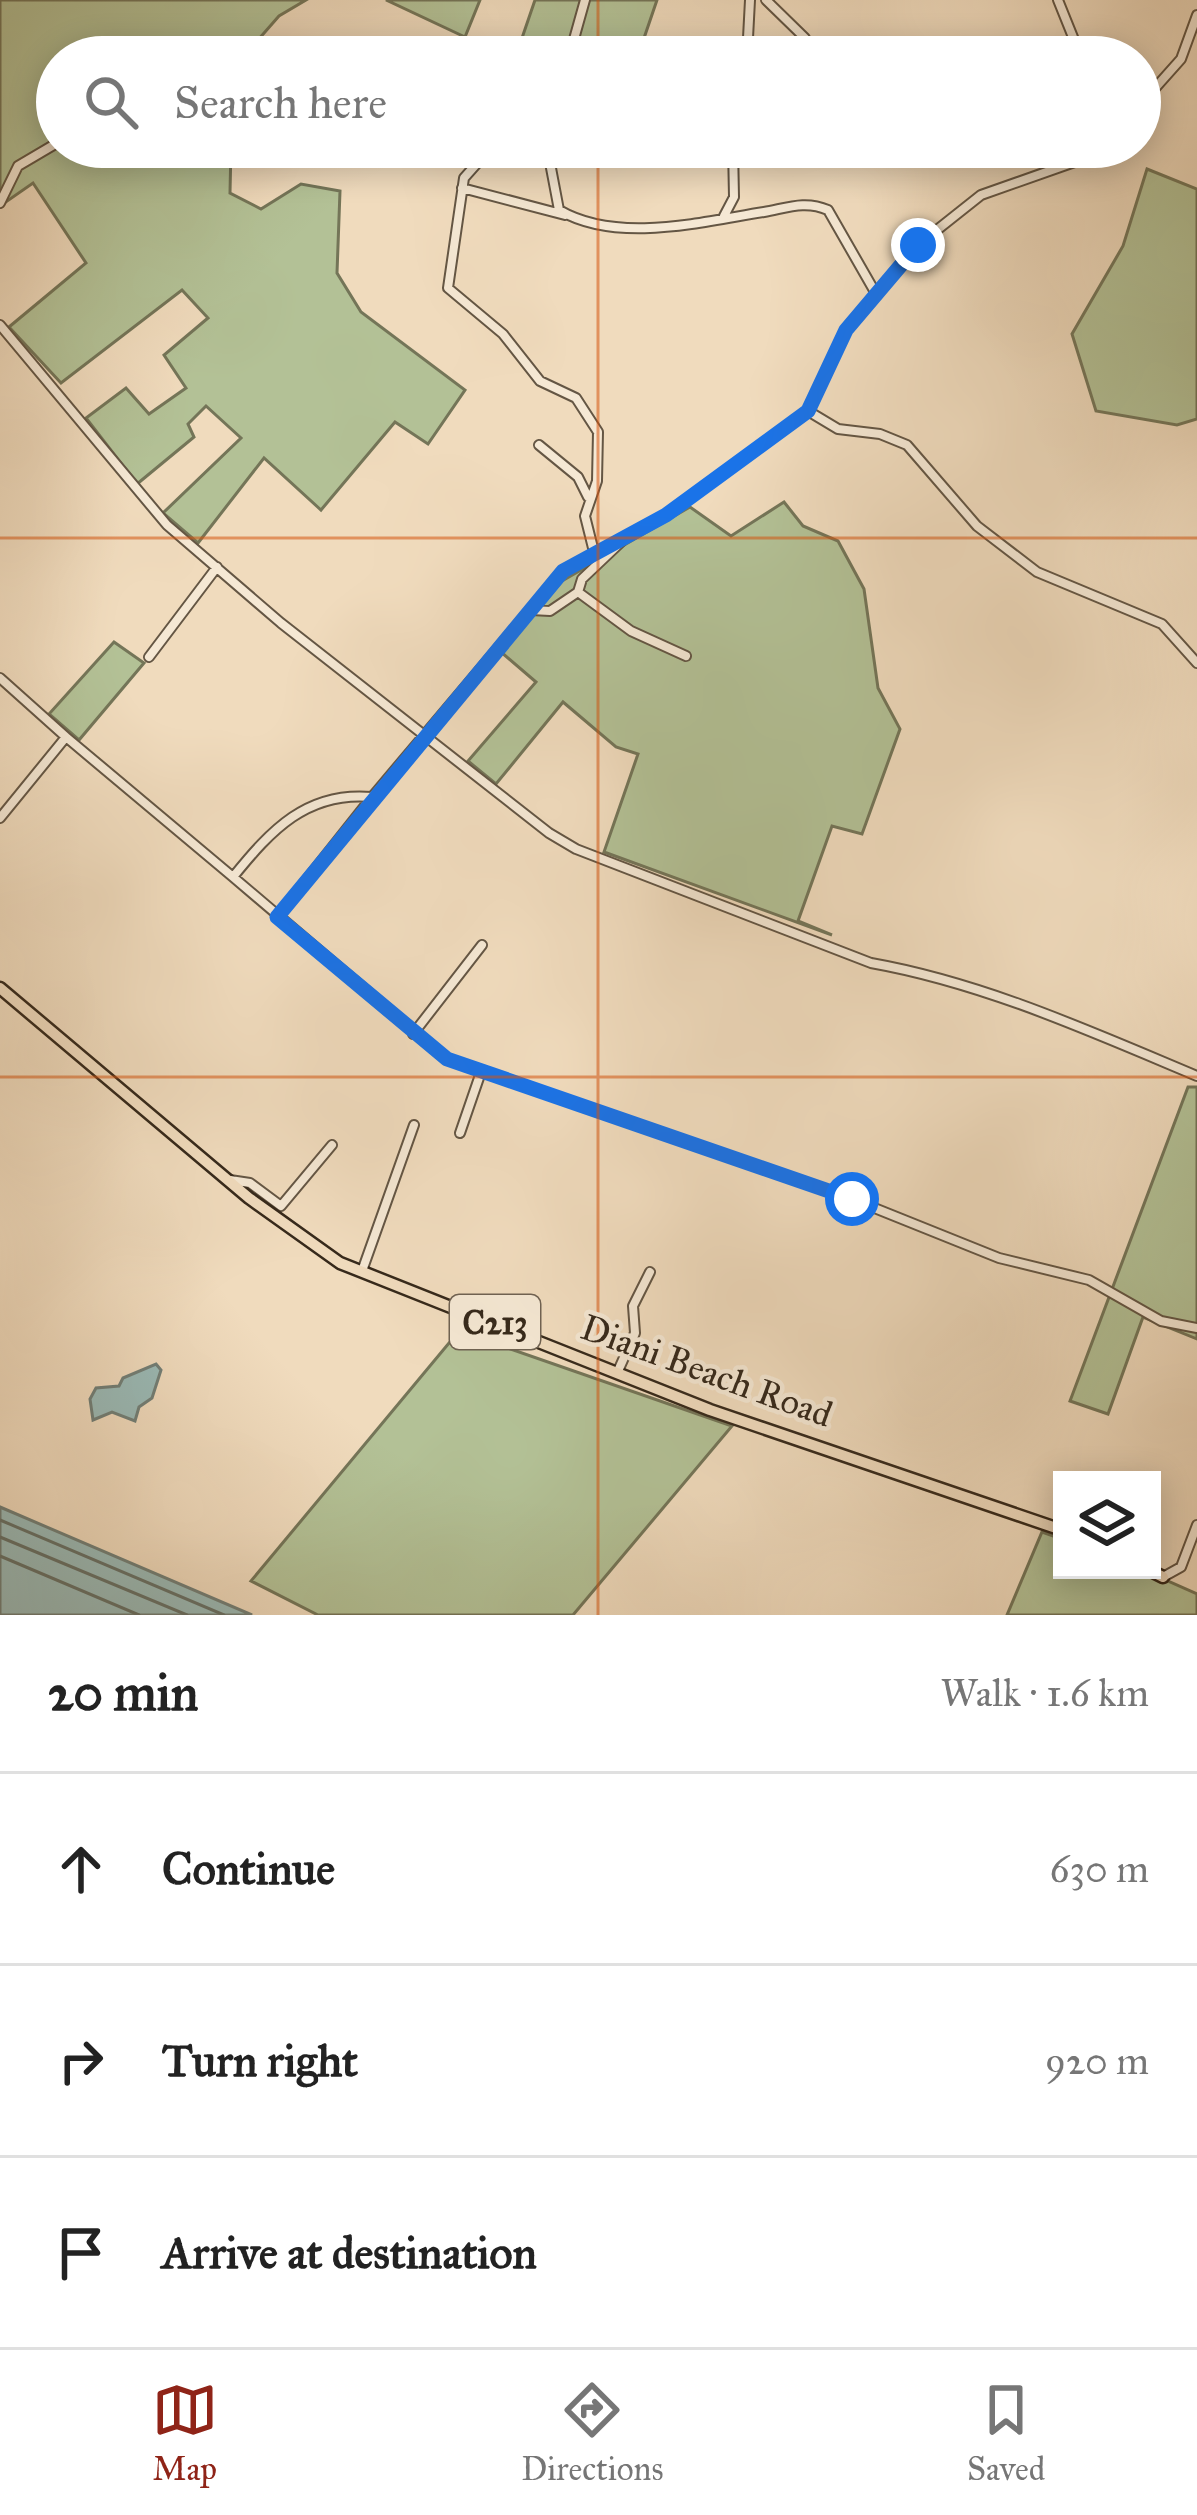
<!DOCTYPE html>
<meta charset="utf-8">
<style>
:root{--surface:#fff;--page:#f6f6f6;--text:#222;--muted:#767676;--line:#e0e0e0;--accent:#8f2418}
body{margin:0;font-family:"IM FELL Great Primer",serif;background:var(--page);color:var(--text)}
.controls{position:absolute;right:36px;bottom:36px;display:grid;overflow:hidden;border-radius:0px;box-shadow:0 6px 30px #0003}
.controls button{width:108px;height:108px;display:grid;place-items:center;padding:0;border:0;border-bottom:3px solid var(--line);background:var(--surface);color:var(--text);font:60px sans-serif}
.stop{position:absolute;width:36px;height:36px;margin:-27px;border:9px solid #1a73e8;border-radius:50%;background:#fff}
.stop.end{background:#1a73e8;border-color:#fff;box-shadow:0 3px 12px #0008}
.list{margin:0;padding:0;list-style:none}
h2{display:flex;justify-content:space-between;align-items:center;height:156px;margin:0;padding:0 48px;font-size:51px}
h2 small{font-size:39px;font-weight:400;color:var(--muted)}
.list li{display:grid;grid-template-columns:78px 1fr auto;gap:36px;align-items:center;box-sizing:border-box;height:192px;padding:0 48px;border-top:3px solid var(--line)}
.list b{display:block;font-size:45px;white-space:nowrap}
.list em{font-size:39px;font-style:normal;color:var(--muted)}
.icon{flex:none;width:66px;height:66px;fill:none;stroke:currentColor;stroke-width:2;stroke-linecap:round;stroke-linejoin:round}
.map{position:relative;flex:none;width:1197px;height:1615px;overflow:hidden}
.search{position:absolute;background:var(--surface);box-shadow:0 6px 30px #0003;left:36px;right:36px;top:36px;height:132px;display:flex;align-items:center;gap:30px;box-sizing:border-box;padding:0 42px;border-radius:66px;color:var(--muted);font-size:45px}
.sheet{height:732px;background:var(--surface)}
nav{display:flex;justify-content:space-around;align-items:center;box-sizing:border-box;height:168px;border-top:3px solid var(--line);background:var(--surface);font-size:33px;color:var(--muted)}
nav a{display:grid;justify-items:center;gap:6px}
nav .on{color:var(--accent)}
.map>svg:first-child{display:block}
.green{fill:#b3c196;stroke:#747558;stroke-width:3}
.water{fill:#9bbab6;stroke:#738078;stroke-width:3}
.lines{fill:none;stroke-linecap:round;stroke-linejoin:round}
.shore{stroke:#687268;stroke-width:3}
.street-casing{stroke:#645644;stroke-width:12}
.primary-casing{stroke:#36291b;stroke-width:15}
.street{stroke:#f5e8d4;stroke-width:8}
.primary{stroke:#f0dbbd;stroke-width:10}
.route{stroke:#1a73e8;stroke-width:15}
.grid{fill:none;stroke:#d6540e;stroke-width:3;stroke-opacity:0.55}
.labels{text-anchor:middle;stroke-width:9;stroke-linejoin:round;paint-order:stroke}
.shield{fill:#f5e8d4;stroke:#6f6252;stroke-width:3}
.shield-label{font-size:33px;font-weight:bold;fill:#36291b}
.street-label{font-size:36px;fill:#36291b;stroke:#f5e8d4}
</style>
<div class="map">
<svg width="1197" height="1615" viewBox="0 0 1197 1615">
<rect width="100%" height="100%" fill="#f0dbbd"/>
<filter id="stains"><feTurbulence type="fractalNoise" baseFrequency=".00167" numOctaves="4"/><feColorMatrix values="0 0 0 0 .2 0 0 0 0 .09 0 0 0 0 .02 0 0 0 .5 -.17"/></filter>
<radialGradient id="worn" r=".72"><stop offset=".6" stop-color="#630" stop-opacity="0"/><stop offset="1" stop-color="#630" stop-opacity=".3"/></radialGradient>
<path class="green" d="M0,0H306L279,16L243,57H57V147H231L230,193L261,209L301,184L340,191L337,273L361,312L465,390L428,444L395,422L321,510L264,458L198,543L163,513L241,438L206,406L188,424L194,437L137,484L86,418L126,388L149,414L186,388L164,355L208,318L182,290L61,383L9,327L86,263L33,183L0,206Z
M386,0H480L465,37Z
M535,0H657L643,41L601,57H535L522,38Z
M1147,169L1197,189V419L1177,425L1096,411L1072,334L1123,246Z
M784,502L803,526L838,541L864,589L878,688L900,729L862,834L832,826L798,921L832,935L604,852L638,754L616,747L563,702L496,784L468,761L536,682L501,652L562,581L690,507L731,536Z
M114,642L144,663L79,740L49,714Z
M1188,1087H1197V1339L1143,1317L1108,1414L1070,1401Z
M459,1331L732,1426L573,1615H318L251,1581Z
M1042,1532L1062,1539V1570H1143L1197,1594V1615H1007Z"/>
<path class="water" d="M156,1364L161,1370L152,1398L139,1407L135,1421L112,1412L93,1420L90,1399L96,1388L119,1386L123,1378Z
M0,1507L252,1615H0Z"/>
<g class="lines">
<path class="shore" d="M0,1520L224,1615
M0,1537L187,1615
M0,1556L139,1615"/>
<defs>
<path id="street" d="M766,0L805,38
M1058,0L1081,57
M569,57L585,0
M747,57L750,0
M1140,105L1181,59L1197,15
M507,147L480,160L464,178L448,288L503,334L540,381L576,398L598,432L597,481L585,516L594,552
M547,147L559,210C617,244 701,222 764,212C787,208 805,200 828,210L875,292
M462,188L565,215
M0,203L18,166L57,143
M724,216L734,197L733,147
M0,325L167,525L281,623L549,833L576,849L871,963C984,983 1092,1032 1197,1076
M808,411L838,429L880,434L907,445L977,526L1037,572L1162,624L1197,663
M539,445L578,477L588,497
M621,542L582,579L578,592L631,631L686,656
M531,610L550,611L578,592
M149,657L217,567
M0,678L66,737
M0,818L66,737L233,877C271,830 307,791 372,797L563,571L666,515L808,411L846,330L918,245L981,195L1086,158L1100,147
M233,877L447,1059L852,1199L999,1258L1089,1280L1161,1321L1197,1328
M277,917L372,797
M413,1034L482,945
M460,1133L481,1072
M230,1180L250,1183L281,1206L332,1145
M362,1271L414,1125
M618,1371L635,1333L633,1306L650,1272
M1163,1577L1181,1567L1197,1525"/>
<path id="primary" d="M0,988L249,1198L340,1263L710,1410L1062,1530
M1149,1570L1163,1577"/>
</defs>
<use href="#street" class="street-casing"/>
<use href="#primary" class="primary-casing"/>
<use href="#street" class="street"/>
<use href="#primary" class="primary"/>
</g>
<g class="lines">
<path class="route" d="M852,1199L447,1059L277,917L563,571L666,515L808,411L846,330L918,245"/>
</g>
<path class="grid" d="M598,0V57M598,147V1615M0,538H1197M0,1077H1197"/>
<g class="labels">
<rect class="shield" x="450" y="1295" width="90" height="54" rx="9"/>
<g class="shield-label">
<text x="495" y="1334">C213</text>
</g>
<g class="street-label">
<text transform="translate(707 1370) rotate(20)" y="13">Diani Beach Road</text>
</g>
</g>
<rect width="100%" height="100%" filter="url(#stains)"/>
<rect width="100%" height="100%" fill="url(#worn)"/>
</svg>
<div class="controls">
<button><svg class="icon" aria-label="layers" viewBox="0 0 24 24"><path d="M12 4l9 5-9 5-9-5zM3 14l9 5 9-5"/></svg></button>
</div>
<div class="stop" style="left:852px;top:1199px"></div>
<div class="stop end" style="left:918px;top:245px"></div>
<div class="search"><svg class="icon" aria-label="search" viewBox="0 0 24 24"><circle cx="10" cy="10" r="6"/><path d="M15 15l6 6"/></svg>Search here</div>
</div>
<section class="sheet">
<h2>20 min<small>Walk · 1.6 km</small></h2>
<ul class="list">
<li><svg class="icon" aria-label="ahead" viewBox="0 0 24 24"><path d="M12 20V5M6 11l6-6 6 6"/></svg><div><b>Continue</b></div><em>630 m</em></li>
<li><svg class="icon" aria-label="right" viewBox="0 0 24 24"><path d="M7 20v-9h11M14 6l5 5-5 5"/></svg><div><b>Turn right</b></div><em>920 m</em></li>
<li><svg class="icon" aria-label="arrive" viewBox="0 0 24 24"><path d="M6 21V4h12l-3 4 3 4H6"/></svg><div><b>Arrive at destination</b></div></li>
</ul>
</section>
<nav>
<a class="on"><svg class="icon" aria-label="map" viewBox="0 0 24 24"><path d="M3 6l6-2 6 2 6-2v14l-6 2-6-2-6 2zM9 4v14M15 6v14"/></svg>Map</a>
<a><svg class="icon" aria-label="directions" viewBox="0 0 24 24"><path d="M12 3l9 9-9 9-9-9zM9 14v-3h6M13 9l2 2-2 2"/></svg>Directions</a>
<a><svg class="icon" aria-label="saved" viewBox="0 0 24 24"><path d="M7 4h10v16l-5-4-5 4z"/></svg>Saved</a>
</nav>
